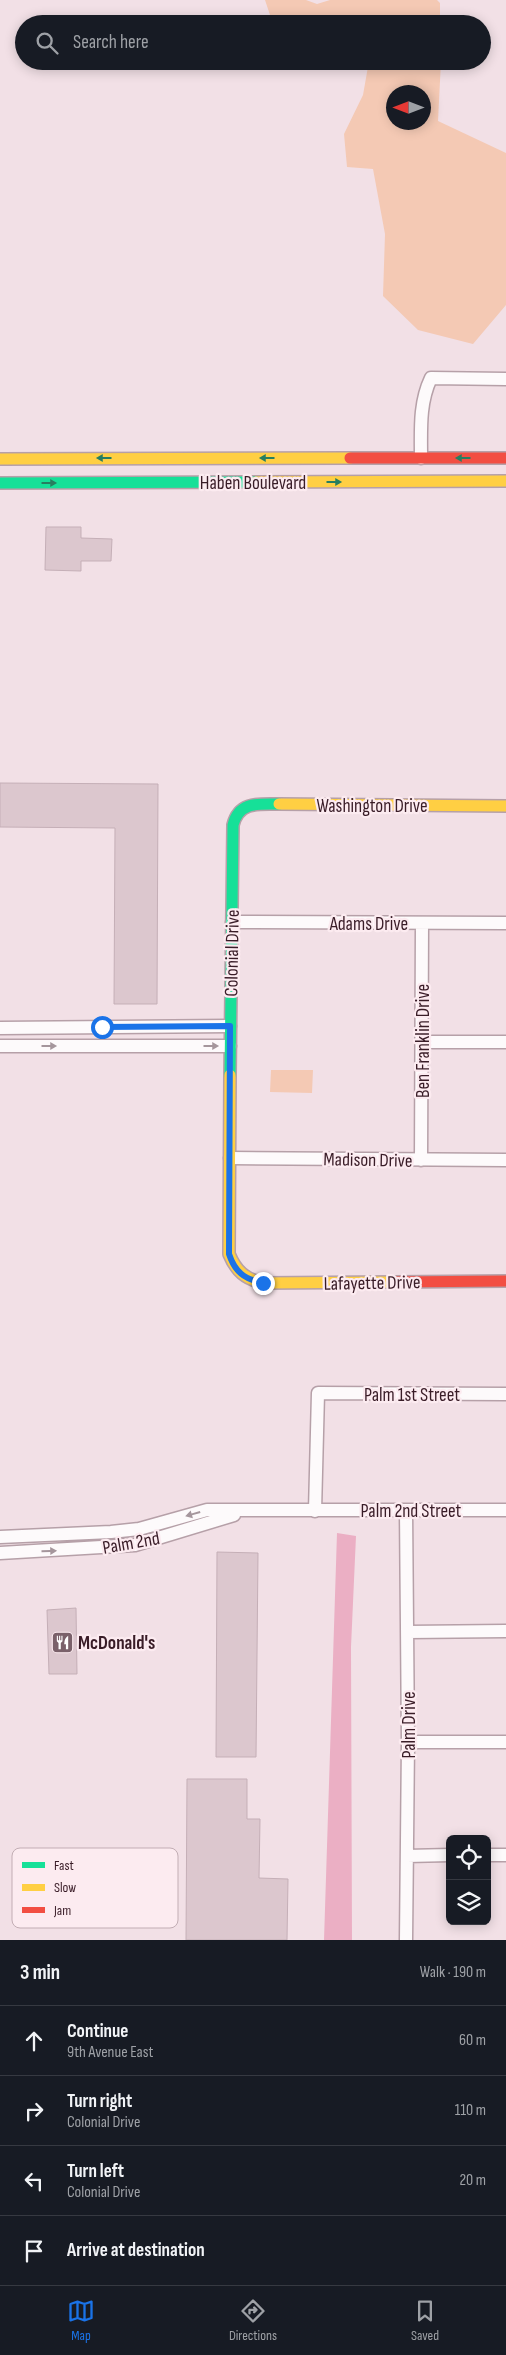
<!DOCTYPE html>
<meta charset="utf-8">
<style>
:root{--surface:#171b24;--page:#242831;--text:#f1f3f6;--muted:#9ea1a6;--line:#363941;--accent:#1a73e8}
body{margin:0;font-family:"Sofia Sans Condensed",sans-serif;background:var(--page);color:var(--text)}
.controls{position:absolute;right:15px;bottom:15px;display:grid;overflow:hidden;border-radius:8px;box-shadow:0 2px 12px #0003}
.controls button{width:45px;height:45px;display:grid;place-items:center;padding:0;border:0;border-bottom:1px solid var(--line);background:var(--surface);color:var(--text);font:25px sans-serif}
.compass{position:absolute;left:386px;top:85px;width:45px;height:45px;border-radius:50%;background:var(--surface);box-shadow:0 2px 12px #0003;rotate:270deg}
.stop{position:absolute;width:15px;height:15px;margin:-11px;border:4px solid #1a73e8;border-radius:50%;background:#fff}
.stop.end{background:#1a73e8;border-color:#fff;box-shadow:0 1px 5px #0008}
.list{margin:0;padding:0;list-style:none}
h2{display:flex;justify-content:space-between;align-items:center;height:65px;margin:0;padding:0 20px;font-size:21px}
h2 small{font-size:16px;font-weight:400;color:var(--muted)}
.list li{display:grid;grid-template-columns:32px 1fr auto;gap:15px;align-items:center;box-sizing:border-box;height:70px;padding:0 20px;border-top:1px solid var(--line)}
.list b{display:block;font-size:19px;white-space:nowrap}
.list p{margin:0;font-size:16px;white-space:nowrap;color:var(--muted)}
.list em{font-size:16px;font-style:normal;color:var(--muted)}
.icon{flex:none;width:28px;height:28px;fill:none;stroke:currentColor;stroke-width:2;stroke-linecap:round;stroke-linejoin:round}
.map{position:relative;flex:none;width:506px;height:1940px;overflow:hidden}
.search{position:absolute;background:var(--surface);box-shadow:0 2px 12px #0003;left:15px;right:15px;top:15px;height:55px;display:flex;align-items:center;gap:12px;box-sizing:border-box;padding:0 18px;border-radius:28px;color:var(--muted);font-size:19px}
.sheet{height:345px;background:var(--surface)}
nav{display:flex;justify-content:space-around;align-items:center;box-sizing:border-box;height:70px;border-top:1px solid var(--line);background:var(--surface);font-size:14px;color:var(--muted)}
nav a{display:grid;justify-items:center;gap:2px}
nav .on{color:var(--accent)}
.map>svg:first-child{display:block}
.green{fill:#f4c9b4;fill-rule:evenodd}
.water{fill:#ebafc4}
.building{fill:#dcc7ce;stroke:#c5afb7}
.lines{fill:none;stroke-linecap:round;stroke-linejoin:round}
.street-casing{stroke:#b6a0a8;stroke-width:15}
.fast-casing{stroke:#b6a0a8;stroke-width:14}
.slow-casing{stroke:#b6a0a8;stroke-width:14}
.jam-casing{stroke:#b6a0a8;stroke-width:14}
.street{stroke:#fdfafb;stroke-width:12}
.fast{stroke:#16e098;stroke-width:11}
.slow{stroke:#ffcf43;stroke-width:11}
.jam{stroke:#f24e42;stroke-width:11}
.oneway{fill:#287e60}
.oneway2{fill:#a5969c}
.route{stroke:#1a73e8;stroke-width:6}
.labels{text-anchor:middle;stroke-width:4.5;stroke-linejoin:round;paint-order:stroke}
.street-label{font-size:19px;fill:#391c27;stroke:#fcebf0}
.poi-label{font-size:19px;font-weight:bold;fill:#391c27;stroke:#fcebf0;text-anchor:start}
.key{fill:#fcebf0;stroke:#c2adb4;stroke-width:1}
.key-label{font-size:14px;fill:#391c27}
</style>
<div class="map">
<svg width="506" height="1940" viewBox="0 0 506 1940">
<rect width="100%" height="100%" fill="#f2e0e6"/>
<path class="green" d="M265,0H306L317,4L330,0H437L440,3V24H273Z
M369,61H441L438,121L506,153V305L473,344L418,330L383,296L385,234L373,169L347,167L344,134L363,95ZM424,92V122H394V92Z
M271,1070H313L312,1093L270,1092Z"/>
<path class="water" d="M337,1533L356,1536L351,1647L352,1940H324Z"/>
<path class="building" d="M46,527H81V538L112,539L111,561H81V571L45,570Z
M0,783L158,784L157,1004H114L115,828L0,827Z
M217,1552L258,1553L256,1757H216Z
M76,1608L77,1674H49L47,1610Z
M187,1779H247V1819H260L259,1878L288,1879L287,1940H186Z"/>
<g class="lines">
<defs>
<path id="street" d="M421,458C421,430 419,403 431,378L506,379
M232,922L506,923
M0,1028L230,1026
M422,1042H506
M0,1046H230
M230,1158L506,1160
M421,1160L422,923
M315,1511L318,1393L506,1394
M0,1537L111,1532L139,1529L207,1510H506
M0,1553L135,1545L234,1515
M408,1632L506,1631
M408,1742H506
M487,1855H506
M407,1856L450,1855
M406,1940L408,1742L406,1510"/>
<path id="fast" d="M0,483L256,482
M230,1075L233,825C239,801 259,804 279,804"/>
<path id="slow" d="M0,459L350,458
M256,482L506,481
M279,804L506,806
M230,1075L229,1254C236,1271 245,1279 263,1283L395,1282"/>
<path id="jam" d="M350,458H506
M395,1282L506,1281"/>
</defs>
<use href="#street" class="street-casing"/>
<use href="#fast" class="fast-casing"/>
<use href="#slow" class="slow-casing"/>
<use href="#jam" class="jam-casing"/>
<use href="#street" class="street"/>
<use href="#fast" class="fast"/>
<use href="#slow" class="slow"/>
<use href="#jam" class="jam"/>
</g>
<defs><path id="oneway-solid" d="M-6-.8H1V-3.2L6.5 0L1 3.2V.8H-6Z" transform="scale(1.25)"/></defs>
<g class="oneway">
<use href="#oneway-solid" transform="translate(104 458) rotate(180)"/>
<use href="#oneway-solid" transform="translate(267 458) rotate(-180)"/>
<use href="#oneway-solid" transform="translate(463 458) rotate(180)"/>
<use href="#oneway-solid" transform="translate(334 482)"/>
<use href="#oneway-solid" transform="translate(49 483)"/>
</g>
<g class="oneway2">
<use href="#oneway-solid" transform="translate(49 1046)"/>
<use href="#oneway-solid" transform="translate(211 1046)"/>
<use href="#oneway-solid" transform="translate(193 1514) rotate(164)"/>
<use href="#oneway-solid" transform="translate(49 1551) rotate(-2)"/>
</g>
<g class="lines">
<path class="route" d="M102,1027L230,1026L229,1254C235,1272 244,1279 263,1283"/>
</g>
<defs>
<symbol id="restaurant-square" viewBox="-11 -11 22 22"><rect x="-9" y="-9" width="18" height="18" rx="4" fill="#7a616a" stroke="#fcebf0"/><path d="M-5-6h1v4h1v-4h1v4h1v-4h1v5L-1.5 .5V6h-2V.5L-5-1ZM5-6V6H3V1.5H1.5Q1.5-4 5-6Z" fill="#fff"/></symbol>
</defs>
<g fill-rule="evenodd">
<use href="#restaurant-square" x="50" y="1630" width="25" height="25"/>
</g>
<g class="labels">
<g class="street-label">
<text x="253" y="489">Haben Boulevard</text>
<text x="372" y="812">Washington Drive</text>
<text x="369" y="930">Adams Drive</text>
<text transform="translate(231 953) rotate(-89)" y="7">Colonial Drive</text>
<text transform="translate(422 1041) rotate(-90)" y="7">Ben Franklin Drive</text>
<text transform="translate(368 1159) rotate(1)" y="7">Madison Drive</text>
<text transform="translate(372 1282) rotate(-1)" y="7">Lafayette Drive</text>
<text x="412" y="1401">Palm 1st Street</text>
<text x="411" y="1517">Palm 2nd Street</text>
<text transform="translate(131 1542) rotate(-10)" y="7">Palm 2nd</text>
<text transform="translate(408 1725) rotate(-90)" y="7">Palm Drive</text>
</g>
<g class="poi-label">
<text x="78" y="1649">McDonald's</text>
</g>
</g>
<rect x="12" y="1848" width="166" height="80" rx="8" class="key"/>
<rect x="22" y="1862" width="23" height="6" fill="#16e098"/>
<rect x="22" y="1884" width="23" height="7" fill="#ffcf43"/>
<rect x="22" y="1907" width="23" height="6" fill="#f24e42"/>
<g class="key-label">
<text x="54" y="1870">Fast</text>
<text x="54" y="1892">Slow</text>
<text x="54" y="1915">Jam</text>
</g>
</svg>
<div class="controls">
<button><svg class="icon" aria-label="locate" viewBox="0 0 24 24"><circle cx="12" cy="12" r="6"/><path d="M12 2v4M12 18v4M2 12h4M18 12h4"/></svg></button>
<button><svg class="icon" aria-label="layers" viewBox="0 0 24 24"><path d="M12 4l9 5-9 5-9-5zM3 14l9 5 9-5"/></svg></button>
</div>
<svg class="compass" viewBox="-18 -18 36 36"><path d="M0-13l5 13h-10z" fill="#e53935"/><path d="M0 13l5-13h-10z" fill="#9ea1a6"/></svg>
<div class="stop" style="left:102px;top:1027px"></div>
<div class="stop end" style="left:263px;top:1283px"></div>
<div class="search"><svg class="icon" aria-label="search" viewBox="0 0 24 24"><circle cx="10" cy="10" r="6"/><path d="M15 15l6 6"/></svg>Search here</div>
</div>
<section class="sheet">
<h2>3 min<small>Walk · 190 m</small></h2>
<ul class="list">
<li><svg class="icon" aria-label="ahead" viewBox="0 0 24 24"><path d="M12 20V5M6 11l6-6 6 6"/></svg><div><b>Continue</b><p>9th Avenue East</p></div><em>60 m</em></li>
<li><svg class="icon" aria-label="right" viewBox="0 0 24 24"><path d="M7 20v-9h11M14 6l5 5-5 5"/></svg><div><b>Turn right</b><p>Colonial Drive</p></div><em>110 m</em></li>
<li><svg class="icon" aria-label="left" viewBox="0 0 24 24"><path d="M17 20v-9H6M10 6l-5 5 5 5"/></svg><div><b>Turn left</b><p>Colonial Drive</p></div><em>20 m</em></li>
<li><svg class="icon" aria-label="arrive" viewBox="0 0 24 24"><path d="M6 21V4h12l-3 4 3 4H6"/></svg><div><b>Arrive at destination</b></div></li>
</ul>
</section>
<nav>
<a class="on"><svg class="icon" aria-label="map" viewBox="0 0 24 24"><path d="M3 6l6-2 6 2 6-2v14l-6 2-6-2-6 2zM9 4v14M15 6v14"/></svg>Map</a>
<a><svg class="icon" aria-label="directions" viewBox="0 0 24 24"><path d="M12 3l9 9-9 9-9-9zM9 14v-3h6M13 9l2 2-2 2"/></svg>Directions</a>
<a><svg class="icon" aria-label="saved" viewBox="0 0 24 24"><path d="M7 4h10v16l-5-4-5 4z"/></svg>Saved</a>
</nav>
